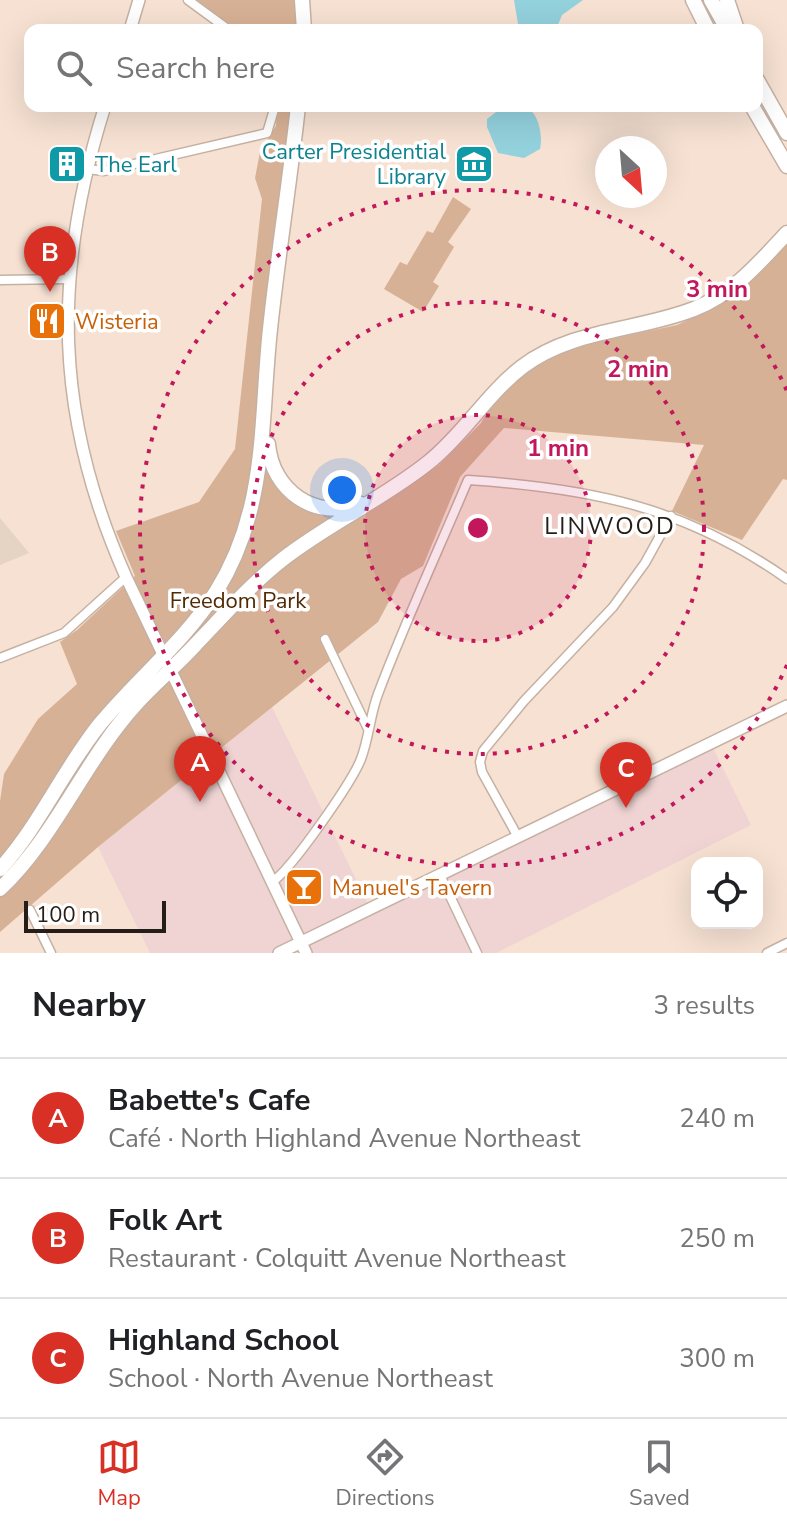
<!DOCTYPE html>
<meta charset="utf-8">
<style>
:root{--surface:#fff;--page:#f6f6f6;--text:#202124;--muted:#757577;--line:#e0e0e0;--accent:#d93025}
body{margin:0;font-family:"Nunito Sans",sans-serif;background:var(--page);color:var(--text)}
.controls{position:absolute;right:24px;bottom:24px;display:grid;overflow:hidden;border-radius:16px;box-shadow:0 8px 32px #0002}
.controls button{width:72px;height:72px;display:grid;place-items:center;padding:0;border:0;border-bottom:2px solid var(--line);background:var(--surface);color:var(--text);font:40px sans-serif}
.compass{position:absolute;left:595px;top:136px;width:72px;height:72px;border-radius:50%;background:var(--surface);box-shadow:0 8px 32px #0002;rotate:154deg}
.scale{position:absolute;left:24px;bottom:20px;width:142px;box-sizing:border-box;padding-left:8px;border:4px solid #251d18;border-top:0;font-size:22px;line-height:28px;white-space:nowrap;color:#251d18;-webkit-text-stroke:6px #fff;paint-order:stroke}
.you{position:absolute;left:342px;top:490px;width:28px;height:28px;margin:-20px;border:6px solid #fff;border-radius:50%;background:#1a73e8;box-shadow:0 0 0 12px #1a73e833}
.badge{display:grid;place-items:center;width:52px;height:52px;border-radius:50%;background:var(--accent);color:#fff;font-size:26px;font-weight:700}
.pin{position:absolute;translate:-50% -66px;filter:drop-shadow(0 2px 4px #0008)}
.pin::after{content:'';position:absolute;top:42px;width:28px;height:24px;background:inherit;clip-path:polygon(0 0,100% 0,50% 100%)}
.list{margin:0;padding:0;list-style:none}
h2{display:flex;justify-content:space-between;align-items:center;height:104px;margin:0;padding:0 32px;font-size:34px}
h2 small{font-size:26px;font-weight:400;color:var(--muted)}
.list li{display:grid;grid-template-columns:52px 1fr auto;gap:24px;align-items:center;box-sizing:border-box;height:120px;padding:0 32px;border-top:2px solid var(--line)}
.list b{display:block;font-size:30px;white-space:nowrap}
.list p{margin:0;font-size:26px;white-space:nowrap;color:var(--muted)}
.list em{font-size:26px;font-style:normal;color:var(--muted)}
.icon{flex:none;width:44px;height:44px;fill:none;stroke:currentColor;stroke-width:2;stroke-linecap:round;stroke-linejoin:round}
.map{position:relative;flex:none;width:787px;height:953px;overflow:hidden}
.search{position:absolute;background:var(--surface);box-shadow:0 8px 32px #0002;left:24px;right:24px;top:24px;height:88px;display:flex;align-items:center;gap:20px;box-sizing:border-box;padding:0 28px;border-radius:16px;color:var(--muted);font-size:30px}
.sheet{height:464px;background:var(--surface)}
nav{display:flex;justify-content:space-around;align-items:center;box-sizing:border-box;height:112px;border-top:2px solid var(--line);background:var(--surface);font-size:22px;color:var(--muted)}
nav a{display:grid;justify-items:center;gap:4px}
nav .on{color:var(--accent)}
.map>svg:first-child{display:block}
.commercial{fill:#efd4d3}
.education{fill:#e5d4c4}
.green{fill:#d7b195}
.water{fill:#93d1dd}
.lines{fill:none;stroke-linecap:round;stroke-linejoin:round}
.street-casing{stroke:#c5b1a3;stroke-width:11}
.secondary-casing{stroke:#c5b1a3;stroke-width:14}
.highway-casing{stroke:#c5b1a3;stroke-width:17}
.street{stroke:#fff;stroke-width:8}
.secondary{stroke:#fff;stroke-width:11}
.highway{stroke:#fff;stroke-width:14}
.ring{fill:none;stroke:#c2185b;stroke-width:4;stroke-dasharray:4 8}
.labels{text-anchor:middle;stroke-width:7;stroke-linejoin:round;paint-order:stroke}
.culture-label{font-size:22px;fill:#0d838f;stroke:#fff;text-anchor:end}
.food-label{font-size:22px;fill:#c56008;stroke:#fff;text-anchor:start}
.park-label{font-size:22px;fill:#512903;stroke:#fff}
.neighbourhood-label{font-size:24px;letter-spacing:2px;fill:#251d18;stroke:#fff}
.centre{fill:#c2185b;stroke:#fff;stroke-width:4}
.ring-label{font-size:24px;text-anchor:middle;font-weight:bold;fill:#c2185b;stroke:#fff;stroke-width:7;stroke-linejoin:round;paint-order:stroke}
</style>
<div class="map">
<svg width="787" height="953" viewBox="0 0 787 953">
<rect width="100%" height="100%" fill="#f6e1d2"/>
<path class="commercial" d="M272,707L369,906L711,744L751,825L496,953H301L296,945L279,953H150L98,847Z"/>
<path class="education" d="M0,518L29,553L0,565Z"/>
<path class="green" d="M195,0H297V30H235Z
M277,106H293L261,405L279,488L285,496L294,502L359,516L439,465L481,423L488,410L535,363L582,345L677,325L719,305L761,272L787,236V480L783,479L742,540L672,511L704,445L504,428L460,477L423,566L401,579L378,622L98,847L0,932V801L4,774L38,719L77,684L60,642L77,630L135,576L116,531L199,502L235,449L262,199L255,178L260,152L276,126Z
M453,197L471,209L448,242L454,247L433,282L439,286L423,312L384,289L400,262L407,265L427,231L433,233Z"/>
<path class="water" d="M514,0H583L562,15L556,30H519Z
M530,110C539,116 543,138 540,149L524,158L498,153L487,127V119L496,112Z"/>
<g class="lines">
<defs>
<path id="street" d="M188,0L229,30
M87,169L104,171L267,133L275,106
M0,280L68,279
M325,639L368,729
M0,658L64,633L126,577
M518,837L482,772L480,762L483,751L524,701L613,607L645,563L671,516
M440,875L477,953
M272,882C291,870 352,782 361,759C369,738 370,715 378,694C405,622 438,551 468,480C591,488 685,507 787,579
M30,910L51,953
M767,953L787,943"/>
<path id="secondary" d="M130,30L139,0
M105,106C52,274 54,415 126,577L306,953
M279,953L787,706"/>
<path id="highway" d="M302,0L304,30
M693,0L708,30
M711,0L728,30
M727,0L737,30
M757,80L787,133
M752,106L787,166
M268,444C272,491 315,521 361,504
M0,869C40,825 63,770 100,724C137,679 184,642 216,592C268,509 260,422 270,329C278,254 290,180 298,106
M0,889C56,836 84,761 136,704C155,683 177,665 196,644C224,615 251,584 283,559C329,523 383,499 429,462C464,434 487,394 522,367C572,329 638,331 694,309C733,294 759,263 787,233"/>
</defs>
<use href="#street" class="street-casing"/>
<use href="#secondary" class="secondary-casing"/>
<use href="#highway" class="highway-casing"/>
<use href="#street" class="street"/>
<use href="#secondary" class="secondary"/>
<use href="#highway" class="highway"/>
</g>
<circle cx="478" cy="528" r="113" fill="#c2185b" fill-opacity=".12"/>
<g class="ring">
<circle cx="478" cy="528" r="113"/>
<circle cx="478" cy="528" r="226"/>
<path d="M787 665A338 338 0 1 1 787 391"/>
</g>
<defs>
<symbol id="building-square" viewBox="-11 -11 22 22"><rect x="-9" y="-9" width="18" height="18" rx="4" fill="#0f9aa8" stroke="#fff"/><path d="M-4-6H4V6H1V3H-1V6H-4ZM-2.5-4.3h1.7v1.8h-1.7ZM.8-4.3h1.7v1.8H.8ZM-2.5-1h1.7V.8h-1.7ZM.8-1h1.7V.8H.8Z" fill="#fff"/></symbol>
<symbol id="museum-square" viewBox="-11 -11 22 22"><rect x="-9" y="-9" width="18" height="18" rx="4" fill="#0f9aa8" stroke="#fff"/><path d="M0-6L6-3V-2H-6V-3ZM-5-1h2V3h-2ZM-1-1h2V3h-2ZM3-1h2V3H3ZM-6 4H6V6H-6Z" fill="#fff"/></symbol>
<symbol id="restaurant-square" viewBox="-11 -11 22 22"><rect x="-9" y="-9" width="18" height="18" rx="4" fill="#e8710a" stroke="#fff"/><path d="M-5-6h1v4h1v-4h1v4h1v-4h1v5L-1.5 .5V6h-2V.5L-5-1ZM5-6V6H3V1.5H1.5Q1.5-4 5-6Z" fill="#fff"/></symbol>
<symbol id="bar-square" viewBox="-11 -11 22 22"><rect x="-9" y="-9" width="18" height="18" rx="4" fill="#e8710a" stroke="#fff"/><path d="M-6-5H6L.8 .8V4.5H3.5V6h-7V4.5H-.8V.8Z" fill="#fff"/></symbol>
</defs>
<g fill-rule="evenodd">
<use href="#building-square" x="45" y="142" width="44" height="44"/>
<use href="#museum-square" x="452" y="142" width="44" height="44"/>
<use href="#restaurant-square" x="25" y="299" width="44" height="44"/>
<use href="#bar-square" x="282" y="865" width="44" height="44"/>
</g>
<g class="labels">
<g class="culture-label">
<text x="446" y="159">Carter Presidential<tspan x="446" dy="25">Library</tspan></text>
<text x="95" y="172" text-anchor="start">The Earl</text>
</g>
<g class="food-label">
<text x="75" y="329">Wisteria</text>
<text x="332" y="895">Manuel's Tavern</text>
</g>
<g class="park-label">
<text x="238" y="608">Freedom Park</text>
</g>
<g class="neighbourhood-label">
<text x="610" y="534">LINWOOD</text>
</g>
</g>
<circle cx="478" cy="528" r="12" class="centre"/>
<g class="ring-label">
<text x="717" y="297">3 min</text>
<text x="638" y="377">2 min</text>
<text x="558" y="456">1 min</text>
</g>
</svg>
<div class="controls">
<button><svg class="icon" aria-label="locate" viewBox="0 0 24 24"><circle cx="12" cy="12" r="6"/><path d="M12 2v4M12 18v4M2 12h4M18 12h4"/></svg></button>
</div>
<svg class="compass" viewBox="-18 -18 36 36"><path d="M0-13l5 13h-10z" fill="#e53935"/><path d="M0 13l5-13h-10z" fill="#757577"/></svg>
<div class="scale">100 m</div>
<div class="you"></div>
<div class="pin badge" style="left:200px;top:802px">A</div>
<div class="pin badge" style="left:50px;top:292px">B</div>
<div class="pin badge" style="left:626px;top:808px">C</div>
<div class="search"><svg class="icon" aria-label="search" viewBox="0 0 24 24"><circle cx="10" cy="10" r="6"/><path d="M15 15l6 6"/></svg>Search here</div>
</div>
<section class="sheet">
<h2>Nearby<small>3 results</small></h2>
<ul class="list">
<li><span class="badge">A</span><div><b>Babette's Cafe</b><p>Café · North Highland Avenue Northeast</p></div><em>240 m</em></li>
<li><span class="badge">B</span><div><b>Folk Art</b><p>Restaurant · Colquitt Avenue Northeast</p></div><em>250 m</em></li>
<li><span class="badge">C</span><div><b>Highland School</b><p>School · North Avenue Northeast</p></div><em>300 m</em></li>
</ul>
</section>
<nav>
<a class="on"><svg class="icon" aria-label="map" viewBox="0 0 24 24"><path d="M3 6l6-2 6 2 6-2v14l-6 2-6-2-6 2zM9 4v14M15 6v14"/></svg>Map</a>
<a><svg class="icon" aria-label="directions" viewBox="0 0 24 24"><path d="M12 3l9 9-9 9-9-9zM9 14v-3h6M13 9l2 2-2 2"/></svg>Directions</a>
<a><svg class="icon" aria-label="saved" viewBox="0 0 24 24"><path d="M7 4h10v16l-5-4-5 4z"/></svg>Saved</a>
</nav>
